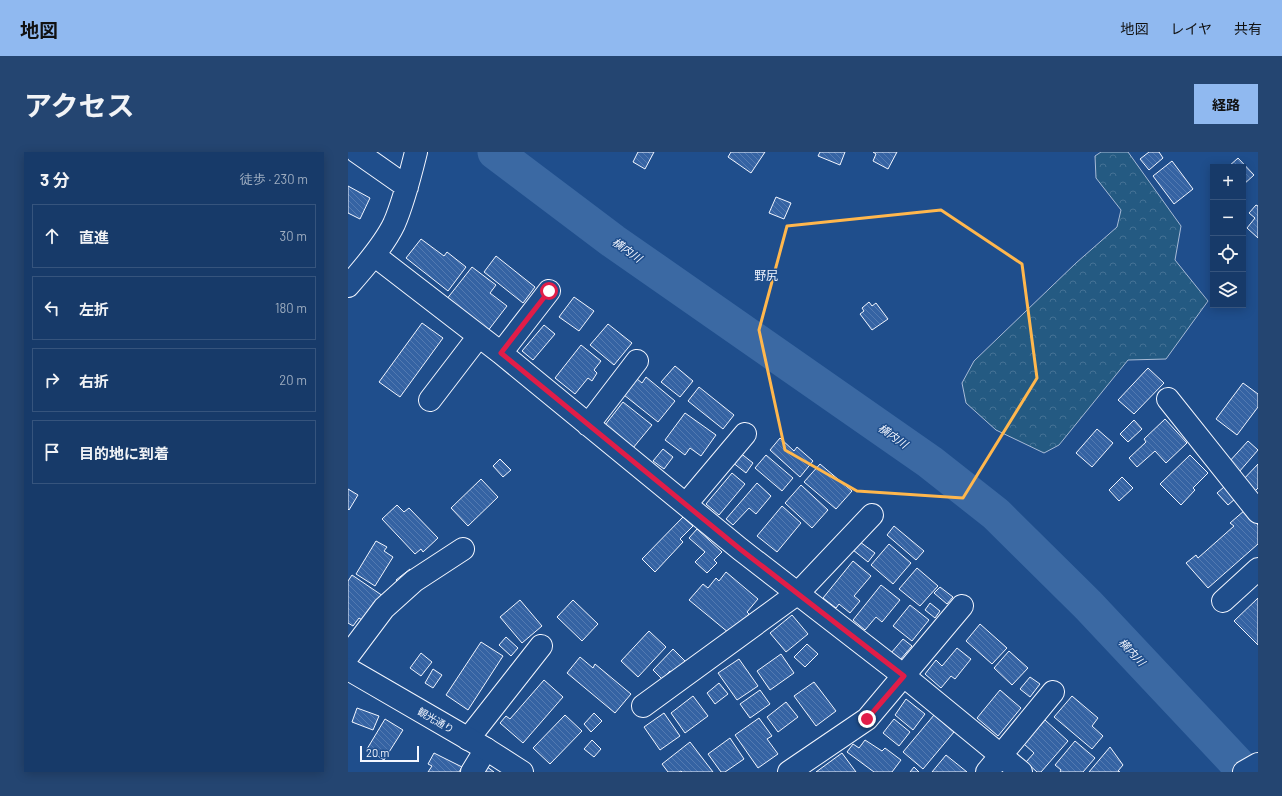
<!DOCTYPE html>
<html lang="ja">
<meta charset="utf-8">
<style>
:root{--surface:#173a69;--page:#244571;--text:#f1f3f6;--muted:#9eadc0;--line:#36547d;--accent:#90b9f0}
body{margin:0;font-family:Barlow,"Noto Sans JP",sans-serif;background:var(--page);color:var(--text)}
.controls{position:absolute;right:12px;top:12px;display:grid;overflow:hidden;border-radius:0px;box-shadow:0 2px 10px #0003}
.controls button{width:36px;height:36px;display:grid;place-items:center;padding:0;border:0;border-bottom:1px solid var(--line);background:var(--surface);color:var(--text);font:20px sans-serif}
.scale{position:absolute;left:12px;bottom:10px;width:59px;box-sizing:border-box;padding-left:4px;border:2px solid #f2f6ff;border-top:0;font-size:11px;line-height:14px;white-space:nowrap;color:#f2f6ff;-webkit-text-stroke:3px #1f4e8c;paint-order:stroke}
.stop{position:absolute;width:12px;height:12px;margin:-9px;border:3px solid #e11d48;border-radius:50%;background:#fff}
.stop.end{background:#e11d48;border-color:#fff;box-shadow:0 1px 4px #0008}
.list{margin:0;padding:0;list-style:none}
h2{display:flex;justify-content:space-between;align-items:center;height:52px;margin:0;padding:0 16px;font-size:17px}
h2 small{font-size:13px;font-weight:400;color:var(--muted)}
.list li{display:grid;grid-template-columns:26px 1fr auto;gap:12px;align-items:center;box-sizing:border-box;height:64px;margin:0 8px 8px;padding:0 8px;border:1px solid var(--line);border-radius:0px}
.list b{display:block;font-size:15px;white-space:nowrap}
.list em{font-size:13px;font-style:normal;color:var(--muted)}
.icon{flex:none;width:22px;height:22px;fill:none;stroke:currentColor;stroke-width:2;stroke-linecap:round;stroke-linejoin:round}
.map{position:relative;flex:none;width:910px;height:620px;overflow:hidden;border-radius:0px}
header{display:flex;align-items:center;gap:24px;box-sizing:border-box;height:56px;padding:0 20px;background:var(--accent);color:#111}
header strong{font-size:19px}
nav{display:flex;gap:22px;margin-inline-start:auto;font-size:14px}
.intro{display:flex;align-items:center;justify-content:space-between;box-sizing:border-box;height:96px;padding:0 24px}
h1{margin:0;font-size:28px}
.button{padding:10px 18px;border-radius:0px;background:var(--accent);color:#111;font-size:14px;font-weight:700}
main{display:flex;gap:24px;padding:0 24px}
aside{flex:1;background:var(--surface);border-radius:0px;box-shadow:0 2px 10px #0003}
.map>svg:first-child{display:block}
.forest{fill:url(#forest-crowns);stroke:#a8bbd7}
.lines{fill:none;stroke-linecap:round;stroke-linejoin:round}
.river{stroke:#3b69a3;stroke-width:35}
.building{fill:url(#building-back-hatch);stroke:#f2f6ff}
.minor-casing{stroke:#f2f6ff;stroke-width:24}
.highway-casing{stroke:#f2f6ff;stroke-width:24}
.minor{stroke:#1f4e8c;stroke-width:22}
.highway{stroke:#1f4e8c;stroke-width:22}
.route{stroke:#e11d48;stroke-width:5}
.marked{fill:none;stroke:#ffb74d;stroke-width:3;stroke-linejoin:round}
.labels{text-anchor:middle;stroke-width:3;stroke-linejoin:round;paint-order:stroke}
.street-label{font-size:10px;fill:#f2f6ff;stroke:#1f4e8c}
.water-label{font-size:11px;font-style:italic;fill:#f2f6ff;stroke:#1f4e8c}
.quarter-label{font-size:12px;fill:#f2f6ff;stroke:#1f4e8c}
</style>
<header>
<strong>地図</strong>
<nav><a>地図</a><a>レイヤ</a><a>共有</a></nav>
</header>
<div class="intro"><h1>アクセス</h1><a class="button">経路</a></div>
<main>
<aside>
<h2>3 分<small>徒歩 · 230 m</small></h2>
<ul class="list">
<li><svg class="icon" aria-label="ahead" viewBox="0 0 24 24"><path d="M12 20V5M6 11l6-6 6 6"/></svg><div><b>直進</b></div><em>30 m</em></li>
<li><svg class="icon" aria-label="left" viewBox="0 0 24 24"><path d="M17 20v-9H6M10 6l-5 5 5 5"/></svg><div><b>左折</b></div><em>180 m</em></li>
<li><svg class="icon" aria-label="right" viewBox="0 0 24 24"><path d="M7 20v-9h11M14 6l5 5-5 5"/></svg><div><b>右折</b></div><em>20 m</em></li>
<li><svg class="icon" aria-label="arrive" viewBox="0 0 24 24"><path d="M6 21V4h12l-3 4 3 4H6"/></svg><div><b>目的地に到着</b></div></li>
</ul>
</aside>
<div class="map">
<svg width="910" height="620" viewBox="0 0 910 620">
<defs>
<pattern id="forest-crowns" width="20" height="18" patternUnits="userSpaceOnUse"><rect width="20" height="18" fill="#245a82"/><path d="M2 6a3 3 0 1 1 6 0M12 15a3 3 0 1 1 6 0" fill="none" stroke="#447295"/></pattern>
<pattern id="building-back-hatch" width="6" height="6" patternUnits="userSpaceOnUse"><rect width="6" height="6" fill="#3563a3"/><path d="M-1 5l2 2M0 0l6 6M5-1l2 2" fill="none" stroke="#537ab1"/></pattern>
</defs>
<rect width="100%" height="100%" fill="#1f4e8c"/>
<path class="forest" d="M753,0H780L833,74L827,108L860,149L818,207L780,208L711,293L696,301L648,278L618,251L614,231L626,209L728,111L769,75L773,58L748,26L747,4Z"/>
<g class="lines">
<path class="river" d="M147,0L265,89L582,310L648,362L740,453L897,620"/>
</g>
<path class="building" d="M290,0H306L297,17L285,10Z
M383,0H417L403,21L380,5Z
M472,0H497L492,13L470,4Z
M525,0H549L540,17L525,9L528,2Z
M801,0H811L815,6L801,18L792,7Z
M890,6L906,23L895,33V15H880Z
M824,9L845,37L826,52L805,24Z
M0,34L22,46L12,67L0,61Z
M428,45L443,51L436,67L421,61Z
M908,53L910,54V86L899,76L907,66L901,61Z
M73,87L96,104L99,100L118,115L100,139L58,106Z
M148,104L187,135L175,151L136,120Z
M124,115L148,133L142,141L159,154L139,180L98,148Z
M226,145L246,159L231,179L211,165Z
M521,150L524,154L528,151L540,167L524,178L512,162L516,159L514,156Z
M74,171L95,186L52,245L31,230Z
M260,172L284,191L266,213L242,193Z
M196,173L207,182L185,208L174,199Z
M233,193L253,209L246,218L249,221L244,229L240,226L227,242L207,226Z
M327,214L345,229L332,245L313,230Z
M800,216L816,231L786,262L770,248Z
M298,225L327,249L310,270L276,243L289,227L294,231Z
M895,231L910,242V255L889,283L868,267Z
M351,235L386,263L375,277L340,249Z
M275,250L304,273L285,296L257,273Z
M337,261L368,283L353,304L342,296L337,303L317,288Z
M817,267L839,291L818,311L807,299L789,315L781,306L798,290L796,287Z
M786,268L794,277L780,290L772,282Z
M749,277L765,291L744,315L728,301Z
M432,286L446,299L449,295L465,309L452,325L422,298Z
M900,289L910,298L891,320L880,311Z
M315,297L325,305L316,317L305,309Z
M391,300L405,311L398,321L384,310Z
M418,303L445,326L434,339L407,316Z
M842,303L860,321L845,336L847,338L833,353L812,332Z
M152,307L163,318L155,325L145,314Z
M472,312L504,339L488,357L456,330Z
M910,312V336L905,341L893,330Z
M384,321L397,332L371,363L358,352Z
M774,325L785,336L771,349L761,338Z
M133,327L150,345L120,374L103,356Z
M409,331L423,344L408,362L401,356L385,373L378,367Z
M453,333L480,358L464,376L437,351Z
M876,335L887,347L880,353L869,341Z
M0,337L10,343L1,358L0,357Z
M49,353L56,360L61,356L90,386L75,400L73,397L67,402L34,367Z
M434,354L453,371L429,400L409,384Z
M897,358L910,373V392L860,436L838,411L848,403L850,406L886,374L882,371Z
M335,365L345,374L332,387L335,390L307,420L294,407Z
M546,374L576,399L568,408L539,383Z
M349,377L374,400L366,408L369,411L359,421L347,410L357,400L341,386Z
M28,389L39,395L36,399L45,405L27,434L8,422Z
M512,390L527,401L520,410L505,398Z
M541,392L563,411L545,432L523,413Z
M505,409L523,424L506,444L512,449L502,461L491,452L488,456L475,446Z
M569,416L590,434L572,454L551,437Z
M62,417L66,423L53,434L48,428Z
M378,420L410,447L399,460L401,462L391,475L388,472L381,481L341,448L355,432L360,436L368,426L371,429Z
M4,423L35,444L17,470L11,466L5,474L0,471V429Z
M533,433L552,448L534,470L528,465L517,478L505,468Z
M592,435L605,445L599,452L586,441Z
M910,446V493L886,469Z
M172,448L194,474L174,491L152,465Z
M225,448L250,472L234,489L209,465Z
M582,451L592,459L587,466L577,458Z
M562,453L581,468L564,489L545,474Z
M444,463L460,482L438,500L422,481Z
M632,472L659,496L644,512L618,489Z
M301,479L318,495L290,525L273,509Z
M158,485L170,496L163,504L151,493Z
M555,487L564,494L552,508L543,501Z
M133,490L155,504L120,558L98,543Z
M459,492L470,502L457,515L446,505Z
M609,496L623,507L607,527L603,524L593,536L577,522L588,508L594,514Z
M325,497L337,509L325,521L322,519L314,527L305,518Z
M661,499L680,516L664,533L646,516Z
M73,501L84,510L73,524L62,516Z
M433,502L446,521L422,538L409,519Z
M232,505L245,516L247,512L283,542L267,561L219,521Z
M391,507L410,534L389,548L370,521Z
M85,517L94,523L85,536L77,531Z
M682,525L692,532L682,545L672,537Z
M196,528L215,545L175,591L152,571L158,564L162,567Z
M466,530L488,559L468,574L446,544Z
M371,531L380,542L367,552L359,541Z
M412,538L422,552L402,566L392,552Z
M652,538L673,556L650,584L629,566Z
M345,544L360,564L337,581L323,561Z
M724,544L750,566L744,574L755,584L744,597L706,565Z
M558,547L577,562L565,578L547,563Z
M438,550L450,565L430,580L419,565Z
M9,556L31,564L25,578L4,570Z
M246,561L254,569L243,580L236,572Z
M316,561L332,584L312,598L296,575Z
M217,563L234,579L202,612L185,596Z
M586,563L606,580L575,617L555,600Z
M411,566L424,584L419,587L430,602L410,616L387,583Z
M37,567L55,578L36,608L19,597Z
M546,567L562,580L551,594L535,581Z
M697,568L720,589L693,620H689L678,610L686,601L676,592Z
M382,586L396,607L377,620H373L360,602Z
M244,588L253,597L246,605L236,597Z
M517,588L534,599L537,596L553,608L544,620H526L499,600L505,592L511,596Z
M727,589L747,606L735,620H712L713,618L707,613Z
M342,590L365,620H334L333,619L331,620H320L314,612Z
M762,595L775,613L770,619L772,620H741Z
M86,601L114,615L111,620H80L84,614L80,612Z
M494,601L508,620H468Z
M598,603L619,620H584Z
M138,614L146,620H133Z
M566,615L571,620H562Z"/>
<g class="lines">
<defs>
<path id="minor" d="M9,0L59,35
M26,103L153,201L392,397L556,524L673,620
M0,134C15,117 36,93 46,72C56,49 62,24 68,0
M153,201L201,139
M820,247L910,360
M82,248L131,184
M240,273L289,209
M338,352L397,282
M875,449L910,417
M0,504L36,456L66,429L115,397
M295,554L450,441L524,363
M120,587L193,494
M124,620L138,597
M441,620L519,567L614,454
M639,620L705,540
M896,620L910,612"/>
<path id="highway" d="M0,517L138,597L174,620"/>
</defs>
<use href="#minor" class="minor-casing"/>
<use href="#highway" class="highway-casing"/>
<use href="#minor" class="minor"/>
<use href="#highway" class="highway"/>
</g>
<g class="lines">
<path class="route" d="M201,139L153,201L392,397L556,524L519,567"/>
</g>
<path class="marked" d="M593,58L674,112L689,226L615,346L509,339L437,298L411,178L439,74Z"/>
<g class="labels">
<g class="street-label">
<text transform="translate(88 568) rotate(30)" y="4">観光通り</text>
</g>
<g class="water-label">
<text transform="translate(279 98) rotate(35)" y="4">横内川</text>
<text transform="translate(545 284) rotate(35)" y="4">横内川</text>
<text transform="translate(784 500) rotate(47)" y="4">横内川</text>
</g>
<g class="quarter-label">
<text x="418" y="128">野尻</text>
</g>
</g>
</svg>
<div class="controls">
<button>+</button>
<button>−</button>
<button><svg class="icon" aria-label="locate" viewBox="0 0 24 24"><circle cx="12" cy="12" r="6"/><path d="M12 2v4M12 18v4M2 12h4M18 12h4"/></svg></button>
<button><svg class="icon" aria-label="layers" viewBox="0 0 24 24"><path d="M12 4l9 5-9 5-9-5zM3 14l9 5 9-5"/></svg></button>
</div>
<div class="scale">20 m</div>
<div class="stop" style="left:201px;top:139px"></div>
<div class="stop end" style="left:519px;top:567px"></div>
</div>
</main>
